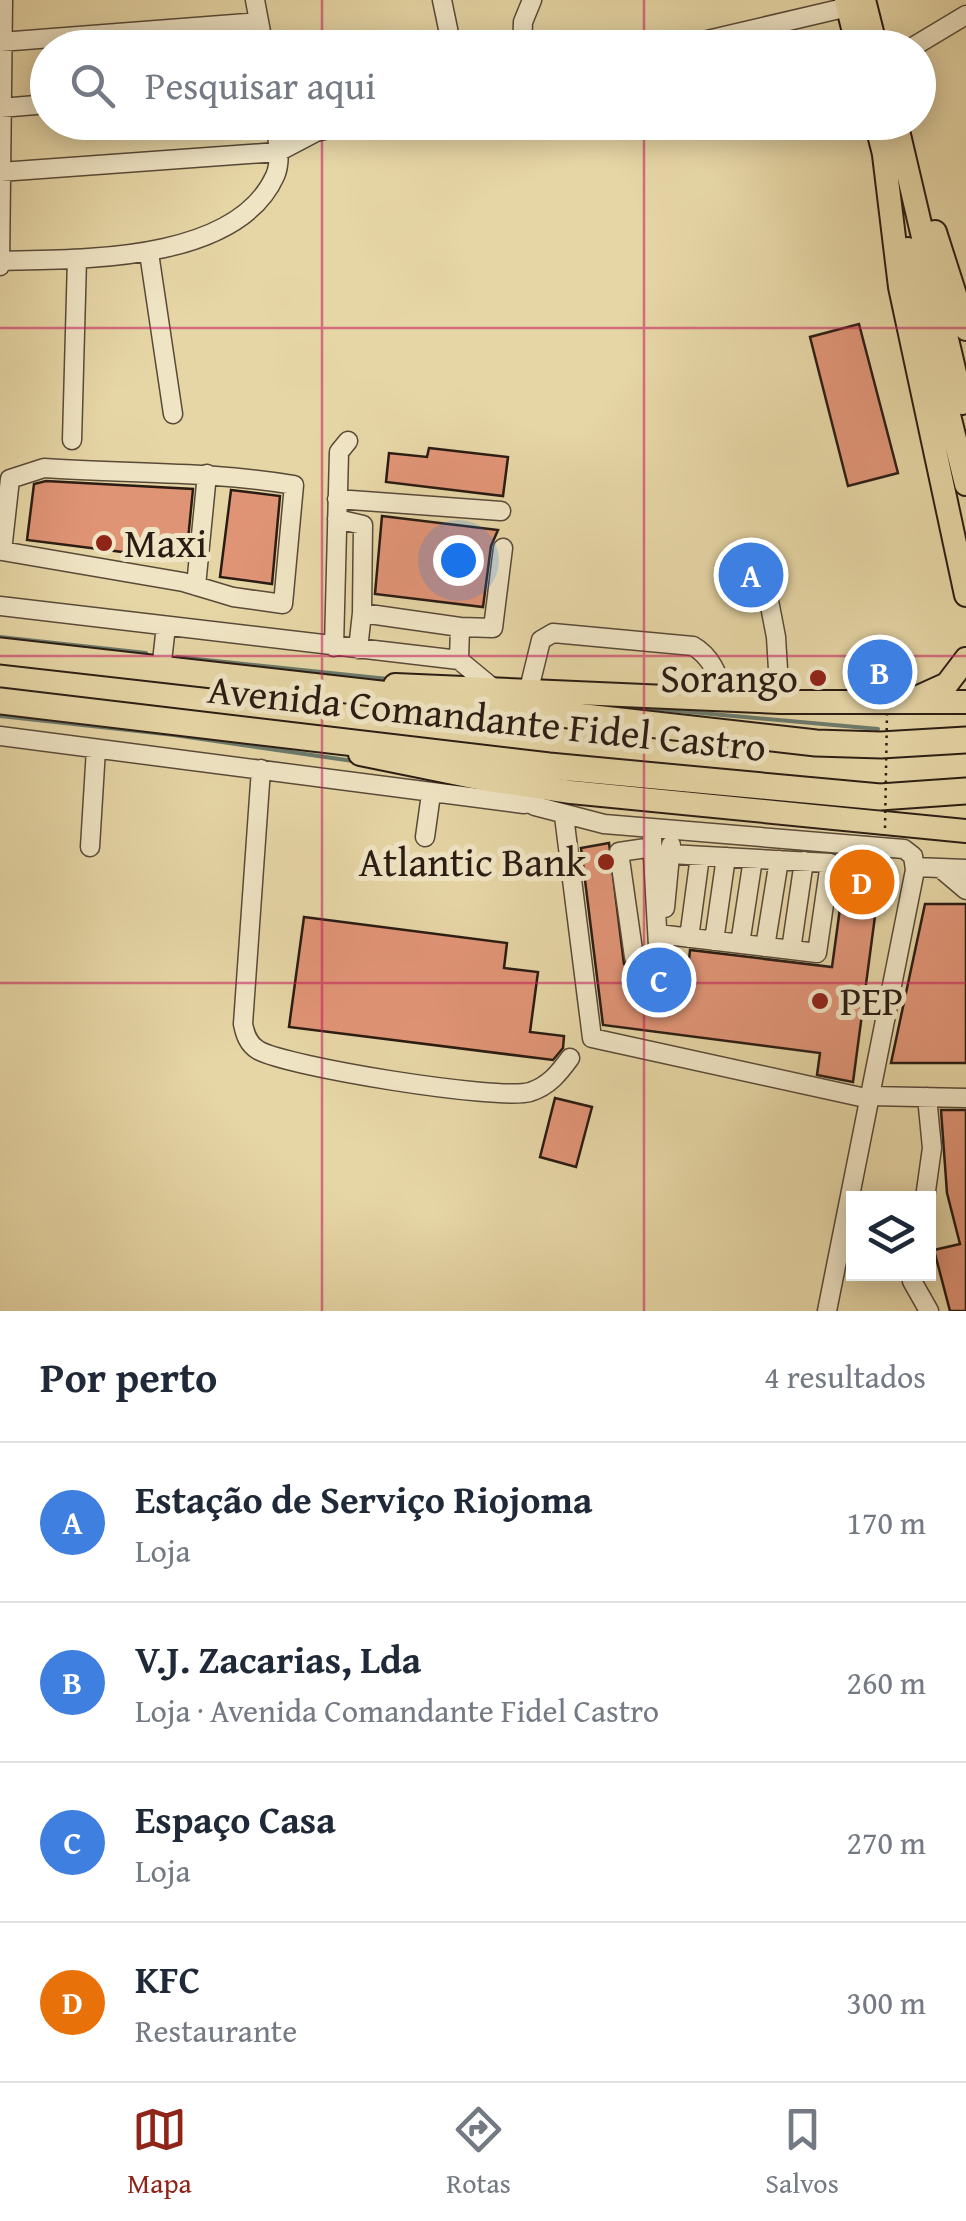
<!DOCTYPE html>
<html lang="pt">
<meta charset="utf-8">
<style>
:root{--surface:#fff;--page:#f2f2f3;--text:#1f2937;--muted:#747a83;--line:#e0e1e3;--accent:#8f2418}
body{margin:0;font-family:"Gentium Book Plus",serif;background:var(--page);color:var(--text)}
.controls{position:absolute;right:30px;bottom:30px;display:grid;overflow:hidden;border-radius:0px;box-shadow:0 5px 25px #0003}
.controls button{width:90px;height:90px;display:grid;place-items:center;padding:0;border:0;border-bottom:2px solid var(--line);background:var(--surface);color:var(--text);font:50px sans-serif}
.you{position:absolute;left:458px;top:560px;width:35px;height:35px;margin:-25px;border:8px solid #fff;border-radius:50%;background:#1a73e8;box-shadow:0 0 0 15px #1a73e833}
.badge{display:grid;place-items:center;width:65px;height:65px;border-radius:50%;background:var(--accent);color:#fff;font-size:32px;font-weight:700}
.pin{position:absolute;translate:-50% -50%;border:5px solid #fff;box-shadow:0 2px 10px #0006}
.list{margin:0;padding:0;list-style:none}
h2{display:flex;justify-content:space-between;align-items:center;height:130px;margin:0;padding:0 40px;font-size:42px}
h2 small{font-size:32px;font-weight:400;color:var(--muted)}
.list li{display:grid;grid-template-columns:65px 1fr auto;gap:30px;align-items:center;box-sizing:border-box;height:160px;padding:0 40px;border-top:2px solid var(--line)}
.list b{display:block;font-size:38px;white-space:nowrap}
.list p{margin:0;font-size:32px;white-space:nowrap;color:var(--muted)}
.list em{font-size:32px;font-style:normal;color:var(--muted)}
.icon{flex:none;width:55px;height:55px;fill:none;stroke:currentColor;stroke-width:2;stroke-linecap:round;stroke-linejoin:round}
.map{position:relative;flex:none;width:966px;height:1311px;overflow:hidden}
.search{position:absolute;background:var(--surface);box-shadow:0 5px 25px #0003;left:30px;right:30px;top:30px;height:110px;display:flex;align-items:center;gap:25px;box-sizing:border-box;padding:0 35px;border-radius:55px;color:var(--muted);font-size:38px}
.sheet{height:770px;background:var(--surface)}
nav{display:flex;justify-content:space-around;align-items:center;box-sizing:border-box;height:140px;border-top:2px solid var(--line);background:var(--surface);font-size:28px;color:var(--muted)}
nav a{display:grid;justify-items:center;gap:5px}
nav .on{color:var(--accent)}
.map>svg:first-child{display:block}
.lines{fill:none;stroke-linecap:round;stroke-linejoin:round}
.stream{stroke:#6b7a6b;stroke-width:4}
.building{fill:#e09476;stroke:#2a1c13;stroke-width:2.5}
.minor-casing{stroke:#594a38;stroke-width:21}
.major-casing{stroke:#2a1c13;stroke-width:26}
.highway-casing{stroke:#2a1c13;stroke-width:29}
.minor{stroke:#efe4c4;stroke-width:18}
.major{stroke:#e6d5a5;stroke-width:22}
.highway{stroke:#e6d5a5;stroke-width:25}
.path-bridge{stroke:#2a1c13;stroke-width:2.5;stroke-dasharray:2.5 5;stroke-linecap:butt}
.grid{fill:none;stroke:#c2185b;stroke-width:2.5;stroke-opacity:0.55}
.poi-dot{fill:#8f2418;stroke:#efe4c4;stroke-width:4}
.labels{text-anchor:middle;stroke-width:10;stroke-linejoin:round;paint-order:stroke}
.poi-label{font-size:40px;fill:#2a1c13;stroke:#efe4c4;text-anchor:start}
.street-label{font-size:40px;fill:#2a1c13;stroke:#efe4c4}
</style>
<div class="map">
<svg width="966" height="1311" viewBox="0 0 966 1311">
<rect width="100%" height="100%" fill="#e6d5a5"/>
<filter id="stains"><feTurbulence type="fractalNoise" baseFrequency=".002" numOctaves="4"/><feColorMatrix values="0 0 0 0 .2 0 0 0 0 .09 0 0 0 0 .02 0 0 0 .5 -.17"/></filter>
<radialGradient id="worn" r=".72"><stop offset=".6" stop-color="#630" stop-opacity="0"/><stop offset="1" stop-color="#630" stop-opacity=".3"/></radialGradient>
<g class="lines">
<path class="stream" d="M0,637L146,653
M177,657L388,679
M624,706L878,729
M0,716L174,735L353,761"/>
</g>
<path class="building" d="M859,324L898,473L848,486L810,337Z
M429,448L508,457L503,496L386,482L389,453L427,457Z
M46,481L193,489L186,560L27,540L34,484Z
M231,490L280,496L272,584L220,577Z
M382,516L498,530L491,546L483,607L375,594Z
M609,843L624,964L634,972L687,980L690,950L832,967L846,864L881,871L853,1082L817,1075L820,1053L603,1025L581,848Z
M925,904H966V1063H891Z
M304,917L507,943L504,968L538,972L530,1032L564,1036L563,1048L553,1060L289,1027Z
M555,1098L592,1107L576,1167L540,1157Z
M941,1110H966V1311H950L934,1250L960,1244L947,1193Z"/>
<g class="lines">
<defs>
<path id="minor" d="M255,0L264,48
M442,0L452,48
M0,42L259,22
M522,48L523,22L532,0
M673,48L848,7
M911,48L966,15
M0,108L48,104
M0,172L278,152L316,132L358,122
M149,253L173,414
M0,261C79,259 236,263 275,176C282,161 277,139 276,122
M0,266L3,0
M72,440L77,259
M44,468C128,474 211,471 294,485L283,604L233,597L183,582L2,551L10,479Z
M337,499L501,511
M337,519L363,525L362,613
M764,575L776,637L780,702
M196,586L207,474
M0,606L459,660L494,689
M334,647L339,452L348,441
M358,649L362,613L460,627
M459,660L460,627L493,628L503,548
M161,670L166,626
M529,689L541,640L553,633L693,646C713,657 719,679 726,699
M0,736L524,804
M261,769L243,1024C245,1034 248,1044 258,1050C287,1067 499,1101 530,1092C549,1086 559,1073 570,1058
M497,785L535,806L604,824L904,849L913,856L915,870L827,1311
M564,816L592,1038L870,1099
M425,837L431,794
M652,839L659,964
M90,847L96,749
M653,847L619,852L634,957L659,964
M915,867L966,869
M940,868L966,890
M665,908L671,845
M658,934L817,953L830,863L670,854
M689,938L700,856
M714,941L726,857
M740,944L753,859
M765,947L779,860
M791,950L804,861
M870,1096L966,1098
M925,1198L932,1148L927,1097
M914,1274L912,1281L929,1311"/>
<path id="major" d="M846,0L858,48
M864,0L876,48
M876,122L888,170
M896,122L962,403
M884,155L900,287L966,595
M935,232L966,329
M908,249L966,484
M395,685L780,702H966
M916,698L947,684L966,659
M360,754L488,780L571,792L966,831"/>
<path id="highway" d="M0,651L816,743L881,745L966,740
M0,701L549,766L880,797L966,791"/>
</defs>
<use href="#minor" class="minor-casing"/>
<use href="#major" class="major-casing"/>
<use href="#highway" class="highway-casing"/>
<use href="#minor" class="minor"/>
<use href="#major" class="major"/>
<use href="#highway" class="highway"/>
<path class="path-bridge" d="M885,828L887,714"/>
</g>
<path class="grid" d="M322,0V48M644,0V48M322,122V1311M644,122V1311M0,328H966M0,656H966M0,983H966"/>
<g class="poi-dot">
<circle cx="104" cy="543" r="10"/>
<circle cx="818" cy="678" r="10"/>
<circle cx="606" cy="862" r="10"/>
<circle cx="820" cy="1001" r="10"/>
</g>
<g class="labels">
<g class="poi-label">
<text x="124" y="557">Maxi</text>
<text x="798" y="692" text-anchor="end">Sorango</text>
<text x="586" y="876" text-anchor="end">Atlantic Bank</text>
<text x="840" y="1015">PEP</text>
</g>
<g class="street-label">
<text transform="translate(487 718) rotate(6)" y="14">Avenida Comandante Fidel Castro</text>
</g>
</g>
<rect width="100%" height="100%" filter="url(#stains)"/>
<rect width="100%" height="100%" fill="url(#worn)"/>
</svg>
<div class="controls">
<button><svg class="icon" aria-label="layers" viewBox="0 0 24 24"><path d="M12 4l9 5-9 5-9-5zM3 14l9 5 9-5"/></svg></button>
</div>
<div class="you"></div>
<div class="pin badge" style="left:751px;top:575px;background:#3f7fe0">A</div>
<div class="pin badge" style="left:880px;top:672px;background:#3f7fe0">B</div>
<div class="pin badge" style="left:659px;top:980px;background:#3f7fe0">C</div>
<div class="pin badge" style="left:862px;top:882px;background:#e8710a">D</div>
<div class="search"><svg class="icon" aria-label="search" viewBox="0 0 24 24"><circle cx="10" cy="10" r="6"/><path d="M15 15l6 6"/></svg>Pesquisar aqui</div>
</div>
<section class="sheet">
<h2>Por perto<small>4 resultados</small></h2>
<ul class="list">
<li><span class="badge" style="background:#3f7fe0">A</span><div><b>Estação de Serviço Riojoma</b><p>Loja</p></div><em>170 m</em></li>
<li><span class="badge" style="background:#3f7fe0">B</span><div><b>V.J. Zacarias, Lda</b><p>Loja · Avenida Comandante Fidel Castro</p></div><em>260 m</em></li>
<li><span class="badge" style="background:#3f7fe0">C</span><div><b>Espaço Casa</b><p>Loja</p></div><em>270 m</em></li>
<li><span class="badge" style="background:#e8710a">D</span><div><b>KFC</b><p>Restaurante</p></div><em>300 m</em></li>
</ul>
</section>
<nav>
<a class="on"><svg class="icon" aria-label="map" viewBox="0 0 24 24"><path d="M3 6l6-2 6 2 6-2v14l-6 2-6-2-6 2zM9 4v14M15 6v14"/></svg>Mapa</a>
<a><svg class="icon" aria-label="directions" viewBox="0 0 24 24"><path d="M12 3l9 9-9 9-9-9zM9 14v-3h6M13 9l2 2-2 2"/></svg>Rotas</a>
<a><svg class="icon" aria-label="saved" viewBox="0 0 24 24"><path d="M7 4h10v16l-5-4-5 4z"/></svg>Salvos</a>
</nav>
